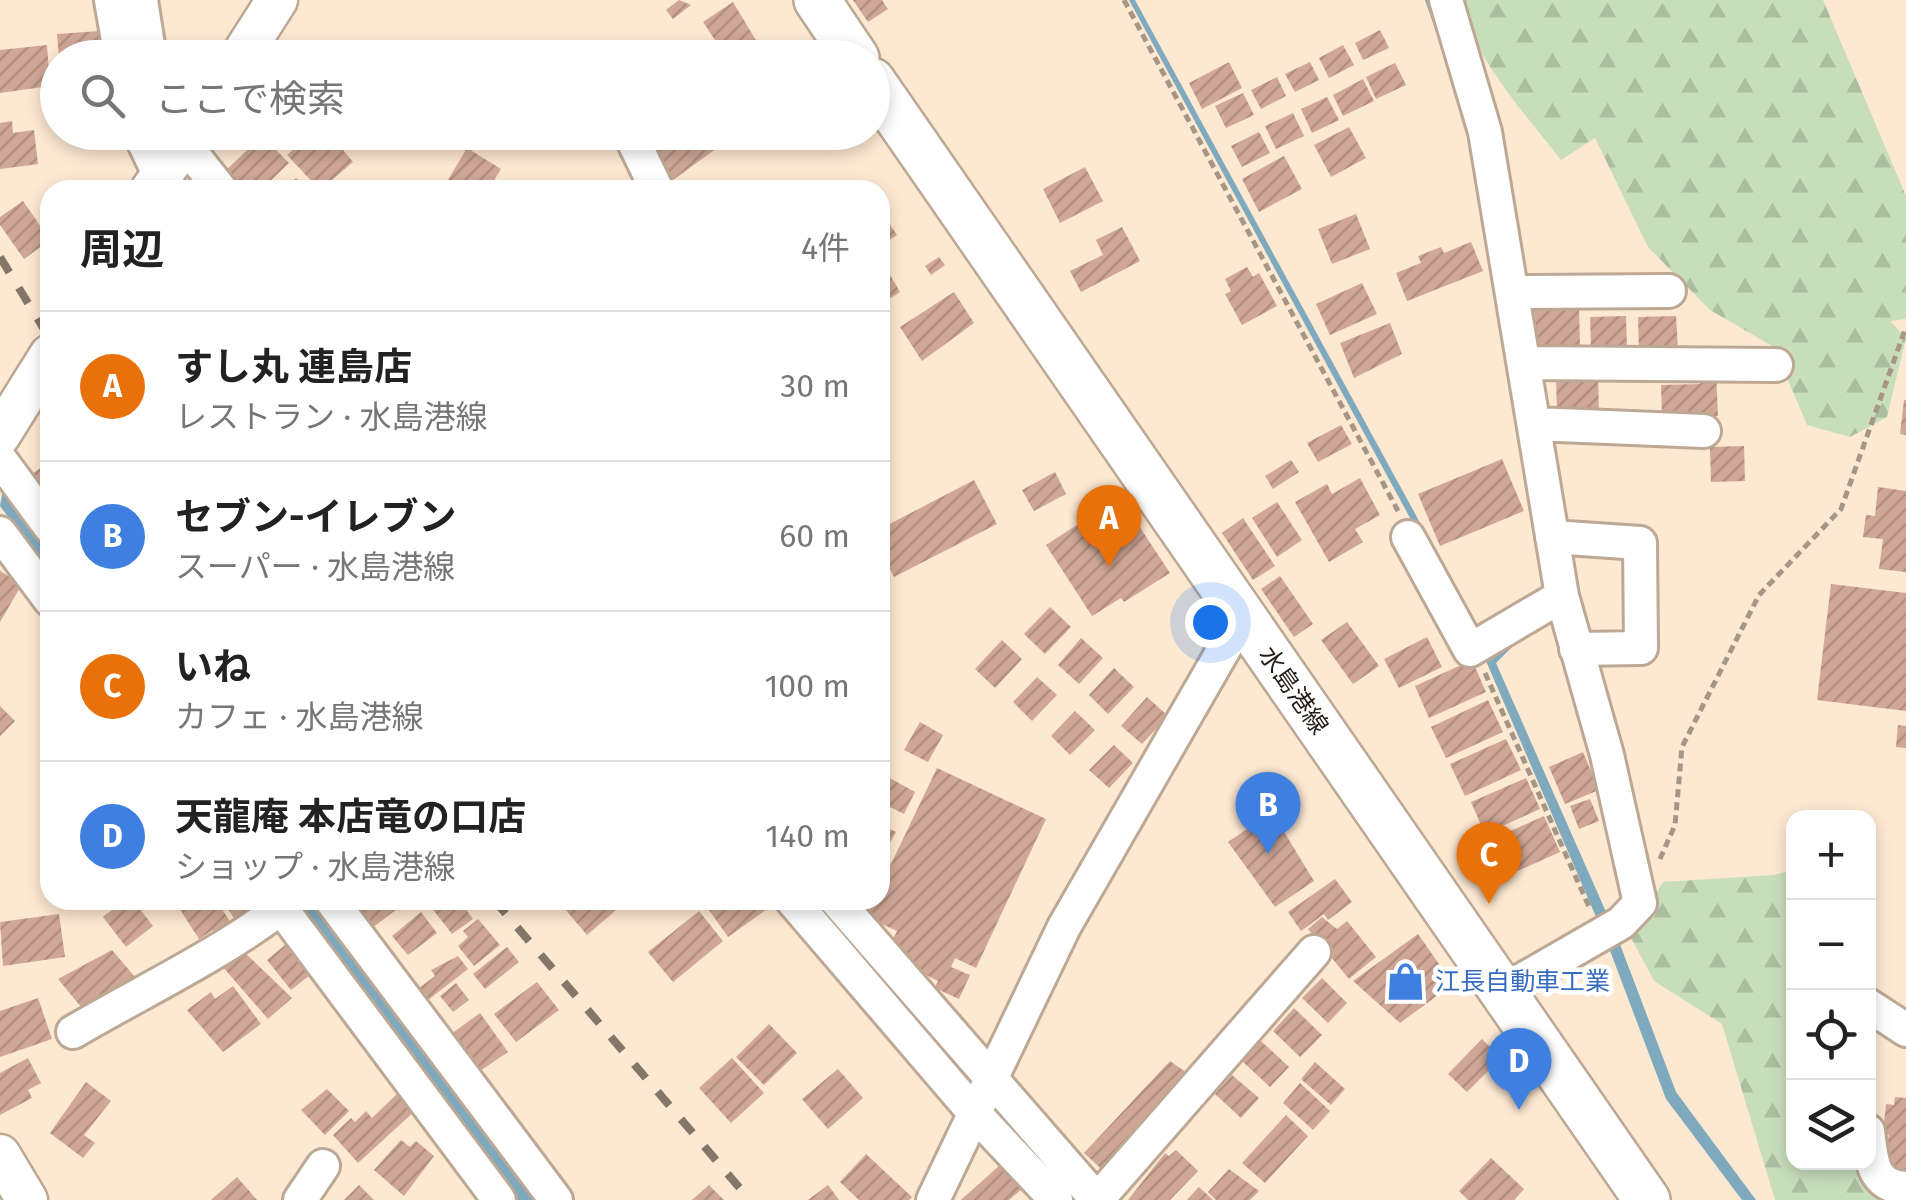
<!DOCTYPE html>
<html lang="ja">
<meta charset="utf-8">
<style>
:root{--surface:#fff;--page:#f2f2f2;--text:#222;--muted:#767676;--line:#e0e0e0;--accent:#c33343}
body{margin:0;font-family:"Fira Sans","Noto Sans JP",sans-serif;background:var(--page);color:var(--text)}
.controls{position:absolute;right:30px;bottom:30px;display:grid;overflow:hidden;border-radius:20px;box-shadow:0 5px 15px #0003}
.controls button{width:90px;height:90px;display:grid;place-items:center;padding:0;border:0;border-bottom:2px solid var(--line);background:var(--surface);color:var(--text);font:50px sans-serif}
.you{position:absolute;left:1210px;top:622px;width:35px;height:35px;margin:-25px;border:8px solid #fff;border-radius:50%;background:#1a73e8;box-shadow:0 0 0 15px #1a73e833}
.badge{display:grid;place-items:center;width:65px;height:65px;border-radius:50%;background:var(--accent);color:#fff;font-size:32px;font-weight:700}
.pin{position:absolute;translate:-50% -82px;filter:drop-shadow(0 2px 5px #0008)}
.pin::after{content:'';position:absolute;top:52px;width:35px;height:30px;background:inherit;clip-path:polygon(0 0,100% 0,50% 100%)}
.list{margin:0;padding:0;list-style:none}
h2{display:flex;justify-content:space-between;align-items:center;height:130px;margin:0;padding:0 40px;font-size:42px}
h2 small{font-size:32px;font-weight:400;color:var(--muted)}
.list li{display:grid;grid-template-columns:65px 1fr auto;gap:30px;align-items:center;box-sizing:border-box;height:150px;padding:0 40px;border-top:2px solid var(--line)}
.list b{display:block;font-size:38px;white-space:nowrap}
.list p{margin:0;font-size:32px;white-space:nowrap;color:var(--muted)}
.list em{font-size:32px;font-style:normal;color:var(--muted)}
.icon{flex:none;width:55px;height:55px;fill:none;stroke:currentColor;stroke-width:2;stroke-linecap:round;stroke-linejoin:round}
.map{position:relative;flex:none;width:1906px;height:1200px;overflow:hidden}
.search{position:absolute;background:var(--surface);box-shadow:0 5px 15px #0003;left:40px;top:40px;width:850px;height:110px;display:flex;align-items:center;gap:25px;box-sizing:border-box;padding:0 35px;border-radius:55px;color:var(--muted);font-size:38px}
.panel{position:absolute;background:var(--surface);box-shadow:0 5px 15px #0003;left:40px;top:180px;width:850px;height:730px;border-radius:30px}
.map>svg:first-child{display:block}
.forest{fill:url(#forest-firs)}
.water{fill:#7fa9bd}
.building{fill:url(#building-hatch)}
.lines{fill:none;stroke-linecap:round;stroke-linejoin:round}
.minor-casing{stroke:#bca894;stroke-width:38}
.tertiary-casing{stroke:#bca894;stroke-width:45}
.secondary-casing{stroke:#bca894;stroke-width:50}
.path{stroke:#a69686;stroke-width:5;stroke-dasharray:8 5;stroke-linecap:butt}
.minor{stroke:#fff;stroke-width:32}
.tertiary{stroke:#fff;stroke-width:40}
.secondary{stroke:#fff;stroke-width:45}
.rail{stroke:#847668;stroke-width:8;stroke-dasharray:18 18;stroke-linecap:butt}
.labels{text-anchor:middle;stroke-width:9;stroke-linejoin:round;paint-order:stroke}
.street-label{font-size:25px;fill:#261e16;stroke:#fff}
.shop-label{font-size:25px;fill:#366cbe;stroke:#fff;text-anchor:start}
</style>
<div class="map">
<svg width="1906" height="1200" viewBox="0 0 1906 1200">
<defs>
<pattern id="forest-firs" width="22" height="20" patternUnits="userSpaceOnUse" patternTransform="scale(2.5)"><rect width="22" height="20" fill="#c8debb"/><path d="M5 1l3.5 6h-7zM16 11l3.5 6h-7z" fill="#acbea0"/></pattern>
<pattern id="building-hatch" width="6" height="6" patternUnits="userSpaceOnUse" patternTransform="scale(2.5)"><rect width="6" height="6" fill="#d0a797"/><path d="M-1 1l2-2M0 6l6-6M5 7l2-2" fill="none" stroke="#b28f81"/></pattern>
</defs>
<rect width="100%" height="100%" fill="#fde8d2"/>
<path class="forest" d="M1459,0H1823L1906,196V319L1890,321L1906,338L1887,417L1850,437L1807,425L1774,347L1710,310L1648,247L1595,138L1561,160C1523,111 1476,61 1459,0Z
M1793,870L1794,1162L1859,1163L1861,1174L1883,1200H1775L1722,1024L1654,981L1630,936L1663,882L1774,875Z"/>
<path class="water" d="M1129,0H1135L1491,653L1545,593L1470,149L1456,88L1425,0H1434L1466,87L1553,591L1545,614L1496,663L1618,939L1676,1092L1756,1200H1742L1666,1099L1606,940L1480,647Z
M4,484L50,546V573L0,506Z
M292,900H312L534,1200H515Z"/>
<path class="building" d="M679,0L691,5L673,19L666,10Z
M853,0H882L888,9L868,22Z
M733,2L757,42L727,58L703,22Z
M1380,30L1389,48L1363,60L1355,43Z
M99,31L100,58H59L57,34Z
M47,45L50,86L0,93V50Z
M795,45L803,58H777Z
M1343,45L1354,65L1329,78L1319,58Z
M1229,62L1242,88L1202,109L1189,83Z
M1310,62L1319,80L1295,92L1285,74Z
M1395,63L1406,85L1376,99L1366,77Z
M1277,77L1286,96L1261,109L1251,90Z
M1363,79L1374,101L1343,116L1333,95Z
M1243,93L1254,115L1226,128L1215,106Z
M1327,97L1339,120L1312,133L1301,109Z
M1293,113L1304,136L1276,149L1265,126Z
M12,121L13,133L34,130L38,164L0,169V123Z
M1349,127L1366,158L1331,177L1314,145Z
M314,132H328L353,162L320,190L287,155Z
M489,132H526L514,150Z
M674,132H739L673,180L650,150Z
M1259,132L1270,153L1242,167L1231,146Z
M262,136L289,163L261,190H238L222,174Z
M467,148L501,169L488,190H442Z
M1284,156L1302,189L1259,212L1242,179Z
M1085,167L1103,201L1060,223L1043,189Z
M296,178L307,190H283Z
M23,201L50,240L24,259L0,225V217Z
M880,210L897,235L880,246Z
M1356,214L1370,249L1332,264L1318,229Z
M1122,227L1140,261L1081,292L1070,271L1103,255L1096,240Z
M1471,242L1483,271L1407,301L1396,273L1421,263L1418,256L1441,247L1444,253Z
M939,257L945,265L931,275L925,266Z
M1247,267L1253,277L1259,273L1277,306L1242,325L1225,294L1231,291L1225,279Z
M890,275L900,292L880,305V281Z
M1362,283L1377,314L1330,335L1316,304Z
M954,292L974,323L922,361L900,327Z
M1579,306L1580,346L1536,348L1534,307Z
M1626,316L1627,347L1591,348L1590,317Z
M1676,316L1678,349L1639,351L1638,317Z
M1390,323L1402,354L1354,378L1340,343Z
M1699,370H1716L1718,416L1662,417L1661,385L1700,384Z
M1598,375L1599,412L1557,414L1556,376Z
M1904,400H1906V435L1900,434Z
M1341,425L1352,444L1318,462L1307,443Z
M1744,446L1745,481L1711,482L1710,447Z
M1502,459L1524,511L1440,546L1418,494Z
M1291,460L1299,472L1273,489L1265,476Z
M50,461V492L44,497L29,476Z
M1055,472L1066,494L1034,511L1022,490Z
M1360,478L1380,515L1355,529L1363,542L1329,562L1295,502L1327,484L1332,494Z
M974,480L997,524L894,577L880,550V529Z
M1878,487L1906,491V572L1879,569L1883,539L1863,537L1866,515L1875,516Z
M1120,497L1170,573L1124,602L1121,598L1092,616L1046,545Z
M1277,502L1302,540L1277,557L1252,518Z
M1243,518L1275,566L1253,580L1222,533Z
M0,571L22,584L0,622Z
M1280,576L1313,624L1294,637L1261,589Z
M1831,584L1906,593V711L1817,700Z
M1050,607L1071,627L1045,654L1024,634Z
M1347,622L1379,666L1353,684L1321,640Z
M1427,637L1442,667L1399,688L1384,659Z
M1081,638L1103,658L1079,684L1058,665Z
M1002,640L1022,659L995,688L975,669Z
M1472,660L1486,692L1429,718L1415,686Z
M1114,668L1134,687L1108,714L1089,695Z
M1037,677L1057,695L1032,721L1013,702Z
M1147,697L1168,716L1142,744L1121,726Z
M1488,700L1503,732L1446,758L1431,727Z
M0,706L15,721L0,736Z
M1075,711L1095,730L1070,755L1051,736Z
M920,722L943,735L928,762L904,750Z
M1898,725L1906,726V748L1896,747Z
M1506,739L1521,770L1465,796L1450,764Z
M1114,745L1133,763L1109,788L1089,770Z
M1583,752L1599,790L1565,804L1549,767Z
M937,768L1046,819L976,968L955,958L951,967L970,975L959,999L935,988L938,981L899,962L888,950L897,931L866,917L874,900H880V887Z
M888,777L915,792L904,814L880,802Z
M1526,778L1540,809L1485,834L1471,802Z
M1590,799L1599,821L1579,829L1570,806Z
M1272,812L1314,881L1275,907L1228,842Z
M1544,816L1560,852L1511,874L1495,838Z
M880,824L896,832L884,854L880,852Z
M1335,879L1352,902L1328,920L1324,914L1301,931L1288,912Z
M125,900H133L153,926L126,947L103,917Z
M192,900H216L237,932L221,942L213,930L199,939L179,908Z
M222,900H261L269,912L241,929Z
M355,900H397L401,906L368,931L348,905Z
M440,900H459L473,919L452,934L431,907Z
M573,900H628L587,935L564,908Z
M714,900H771L774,904L728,937L706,906Z
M699,911L723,941L673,982L648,952Z
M421,912L437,933L408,955L392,936Z
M59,914L65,957L3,966L0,922Z
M1322,917L1337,929L1347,921L1376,957L1349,979L1308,929Z
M478,919L500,945L474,966L458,946L468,937L463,931Z
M1418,934L1453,984L1400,1023L1353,981Z
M291,940L315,971L291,990L267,960Z
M507,947L519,962L485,989L473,974Z
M241,949L292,998L268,1019L222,966Z
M112,950L141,984L91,1019L58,979Z
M458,956L468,969L428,1000L419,988L435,976L431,970Z
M1322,978L1347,1003L1328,1023L1302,998Z
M537,982L559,1010L516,1042L494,1014Z
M456,983L469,1000L453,1012L440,996Z
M233,986L261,1024L223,1052L187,1010L211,992L215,999Z
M38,998L52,1039L0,1057V1011Z
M1294,1008L1322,1035L1300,1057L1273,1031Z
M480,1013L508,1052L474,1075L447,1037Z
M769,1024L797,1053L764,1085L736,1057Z
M1482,1039L1501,1058L1467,1092L1448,1074Z
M1261,1041L1289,1067L1270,1087L1242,1061Z
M28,1058L41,1083L28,1090L32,1098L0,1115V1073Z
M732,1058L764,1093L731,1123L699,1088Z
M1170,1061L1197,1080L1108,1175L1084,1153Z
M1315,1062L1345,1089L1331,1105L1301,1079Z
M838,1069L863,1098L828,1129L802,1099Z
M1232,1075L1259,1098L1241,1118L1215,1094Z
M86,1082L111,1101L84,1135L95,1143L83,1158L50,1133Z
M1300,1083L1330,1111L1313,1130L1283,1103Z
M327,1089L349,1111L325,1135L301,1110Z
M399,1092L416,1110L358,1163L333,1135L351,1118L355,1122L366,1111L372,1118Z
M1895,1097L1906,1098V1174L1879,1171L1889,1135L1883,1134L1886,1104L1894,1105Z
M1286,1115L1308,1136L1265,1183L1242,1163Z
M401,1140L410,1147L416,1141L434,1156L404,1196L374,1170Z
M1176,1150L1198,1171L1170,1200H1128L1165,1153L1169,1156Z
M866,1154L912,1197L909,1200H859L840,1182Z
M1491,1158L1524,1189L1514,1200H1468L1459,1191Z
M1001,1164L1023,1188L1009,1200H961Z
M1229,1169L1259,1191L1250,1200H1216L1208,1192Z
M237,1177L257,1200H211Z
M359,1185L374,1200H344Z
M709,1185L724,1200H692Z
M828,1185L839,1200H808Z
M1199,1187L1213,1200H1187Z"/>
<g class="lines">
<defs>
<path id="minor" d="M111,0L121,58
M141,0L150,58
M1446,0L1485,132L1562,596L1607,755L1640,903L1621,923L1503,991
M139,132L160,176L171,190
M175,132L221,190
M629,132L657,190
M1514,292L1669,291
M1525,363L1776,365
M1534,424L1704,431
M0,459L50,527
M0,533L50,600
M1408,537L1470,650L1562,596
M1552,537L1640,543L1641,648L1576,649
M275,900L499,1200
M331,900L556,1200
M792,900L976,1115L1056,1200
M836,900L1097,1200
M1868,1005L1906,1030
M73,1032C143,991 216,957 281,908
M1868,1131C1872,1160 1871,1186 1906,1188
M300,1200L323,1166
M933,1200L1064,927L1228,642L1239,610
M1097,1200L1314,952"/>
<path id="tertiary" d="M240,58L277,0
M151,190L192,132
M0,435L50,355
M0,1155L27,1200"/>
<path id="secondary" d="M817,0L856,58
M872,81L1647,1200"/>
</defs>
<use href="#minor" class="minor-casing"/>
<use href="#tertiary" class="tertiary-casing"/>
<use href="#secondary" class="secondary-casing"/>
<path class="path" d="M1124,0L1398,511
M1485,673L1590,909
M1660,859L1675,825L1682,747L1759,595L1841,509L1906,327"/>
<use href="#minor" class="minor"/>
<use href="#tertiary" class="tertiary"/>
<use href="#secondary" class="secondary"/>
<path class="rail" d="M0,257L50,339
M494,900L750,1200"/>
</g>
<defs>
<symbol id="shop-bare" viewBox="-9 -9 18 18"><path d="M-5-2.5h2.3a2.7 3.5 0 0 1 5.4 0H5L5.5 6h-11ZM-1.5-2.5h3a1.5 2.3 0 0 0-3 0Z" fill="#3f7fe0" stroke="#fff" stroke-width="2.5" paint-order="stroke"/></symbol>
</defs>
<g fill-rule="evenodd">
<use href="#shop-bare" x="1378" y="954" width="55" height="55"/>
</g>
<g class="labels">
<g class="street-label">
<text transform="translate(1294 690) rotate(55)" y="9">水島港線</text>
</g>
<g class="shop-label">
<text x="1435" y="990">江長自動車工業</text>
</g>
</g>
</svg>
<div class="controls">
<button>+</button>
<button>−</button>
<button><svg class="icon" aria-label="locate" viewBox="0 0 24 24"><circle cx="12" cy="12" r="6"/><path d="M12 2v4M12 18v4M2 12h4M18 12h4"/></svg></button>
<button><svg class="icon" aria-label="layers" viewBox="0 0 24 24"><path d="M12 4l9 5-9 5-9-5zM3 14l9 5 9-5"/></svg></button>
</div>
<div class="you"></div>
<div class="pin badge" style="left:1109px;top:567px;background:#e8710a">A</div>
<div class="pin badge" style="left:1268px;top:854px;background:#3f7fe0">B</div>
<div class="pin badge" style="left:1489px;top:904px;background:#e8710a">C</div>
<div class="pin badge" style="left:1519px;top:1110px;background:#3f7fe0">D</div>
<div class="search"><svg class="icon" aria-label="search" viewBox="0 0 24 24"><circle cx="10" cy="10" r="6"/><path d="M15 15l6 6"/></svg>ここで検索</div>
<section class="panel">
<h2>周辺<small>4件</small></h2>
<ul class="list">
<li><span class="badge" style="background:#e8710a">A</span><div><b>すし丸 連島店</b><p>レストラン · 水島港線</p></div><em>30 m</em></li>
<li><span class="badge" style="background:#3f7fe0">B</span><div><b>セブン-イレブン</b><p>スーパー · 水島港線</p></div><em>60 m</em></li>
<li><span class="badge" style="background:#e8710a">C</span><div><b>いね</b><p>カフェ · 水島港線</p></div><em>100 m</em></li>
<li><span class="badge" style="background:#3f7fe0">D</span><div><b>天龍庵 本店竜の口店</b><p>ショップ · 水島港線</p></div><em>140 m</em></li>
</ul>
</section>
</div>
